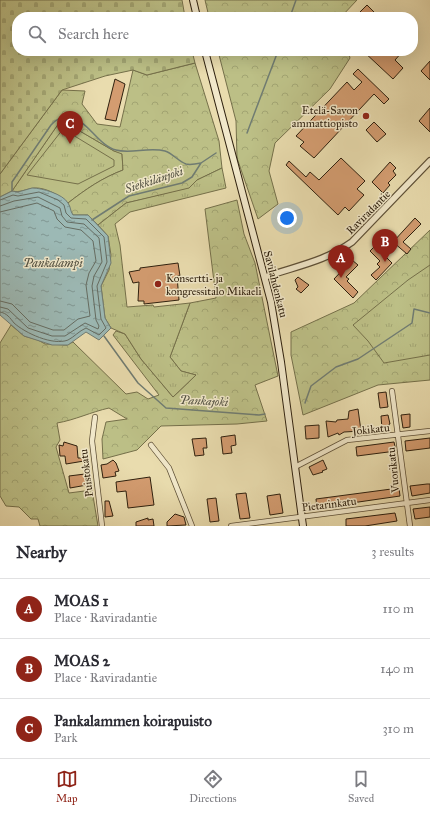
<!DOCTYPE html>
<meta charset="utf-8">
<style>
:root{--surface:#fff;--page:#f7f7f7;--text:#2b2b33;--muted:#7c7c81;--line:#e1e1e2;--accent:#8f2418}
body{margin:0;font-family:"IM FELL Great Primer",serif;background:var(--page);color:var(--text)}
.you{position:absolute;left:287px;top:218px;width:14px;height:14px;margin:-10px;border:3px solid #fff;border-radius:50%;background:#1a73e8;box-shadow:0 0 0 6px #1a73e833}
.badge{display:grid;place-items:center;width:26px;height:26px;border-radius:50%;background:var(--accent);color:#fff;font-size:13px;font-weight:700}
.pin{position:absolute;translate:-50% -33px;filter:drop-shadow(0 1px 2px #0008)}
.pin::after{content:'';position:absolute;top:21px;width:14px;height:12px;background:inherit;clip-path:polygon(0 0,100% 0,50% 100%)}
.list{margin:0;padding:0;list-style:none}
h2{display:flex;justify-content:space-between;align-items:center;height:52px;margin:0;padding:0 16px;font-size:17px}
h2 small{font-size:13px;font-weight:400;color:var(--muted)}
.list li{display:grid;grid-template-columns:26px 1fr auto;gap:12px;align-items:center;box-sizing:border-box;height:60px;padding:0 16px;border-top:1px solid var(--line)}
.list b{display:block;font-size:15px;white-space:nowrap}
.list p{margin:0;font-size:13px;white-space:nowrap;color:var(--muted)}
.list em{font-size:13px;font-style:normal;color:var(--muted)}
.icon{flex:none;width:22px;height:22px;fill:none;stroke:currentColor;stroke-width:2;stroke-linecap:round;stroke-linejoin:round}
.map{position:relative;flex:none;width:430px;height:526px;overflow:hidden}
.search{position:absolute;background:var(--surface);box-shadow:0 4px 16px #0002;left:12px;right:12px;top:12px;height:44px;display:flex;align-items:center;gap:10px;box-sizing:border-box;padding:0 14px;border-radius:16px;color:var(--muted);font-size:15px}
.sheet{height:232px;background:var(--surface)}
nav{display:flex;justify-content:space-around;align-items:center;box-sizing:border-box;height:56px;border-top:1px solid var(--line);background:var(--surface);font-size:11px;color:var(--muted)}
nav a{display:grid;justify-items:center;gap:2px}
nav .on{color:var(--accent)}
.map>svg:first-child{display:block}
.green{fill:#bcbf86;stroke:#75704a}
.forest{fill:url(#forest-crowns);stroke:#75704a}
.cemetery{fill:url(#cemetery-stones);stroke:#75704a}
.park{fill:url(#park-tufts);stroke:#75704a}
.water{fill:url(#water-ripples);stroke:#707c72}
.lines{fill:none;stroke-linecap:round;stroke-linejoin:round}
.shore{stroke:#656c62;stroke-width:1}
.stream{stroke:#707c72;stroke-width:1.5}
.building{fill:#d39c70;stroke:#2e200e}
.minor-casing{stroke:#5d4f36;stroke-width:6}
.tertiary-casing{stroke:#5d4f36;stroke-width:8}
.secondary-casing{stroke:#2e200e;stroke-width:8}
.minor{stroke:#f1e8ca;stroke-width:4.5}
.tertiary{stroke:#f1e8ca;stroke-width:5.5}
.secondary{stroke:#f1e8ca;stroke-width:6}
.poi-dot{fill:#8f2418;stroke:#f1e8ca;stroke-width:1.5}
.labels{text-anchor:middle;stroke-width:3;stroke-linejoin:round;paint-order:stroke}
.poi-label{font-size:11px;fill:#2e200e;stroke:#f1e8ca;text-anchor:end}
.street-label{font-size:11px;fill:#2e200e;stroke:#f1e8ca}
.water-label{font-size:12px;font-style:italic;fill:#4f4e40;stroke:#f1e8ca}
</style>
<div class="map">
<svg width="430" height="526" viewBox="0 0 430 526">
<defs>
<pattern id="forest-crowns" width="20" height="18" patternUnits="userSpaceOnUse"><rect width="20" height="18" fill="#bcbf86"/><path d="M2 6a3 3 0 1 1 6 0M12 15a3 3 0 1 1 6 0" fill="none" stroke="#a2a472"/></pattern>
<pattern id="cemetery-stones" width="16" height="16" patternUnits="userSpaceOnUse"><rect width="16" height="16" fill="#bcbf86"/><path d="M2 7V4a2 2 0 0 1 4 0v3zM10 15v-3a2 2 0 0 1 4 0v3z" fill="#a2a472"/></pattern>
<pattern id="park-tufts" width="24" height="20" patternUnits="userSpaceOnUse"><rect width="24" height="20" fill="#bcbf86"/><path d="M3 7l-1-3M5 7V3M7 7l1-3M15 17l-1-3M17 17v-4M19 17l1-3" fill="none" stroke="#a2a472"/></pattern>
<pattern id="water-ripples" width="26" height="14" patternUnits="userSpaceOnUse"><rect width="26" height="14" fill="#9cb9b5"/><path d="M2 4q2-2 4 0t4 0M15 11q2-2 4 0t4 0" fill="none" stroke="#809692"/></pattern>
</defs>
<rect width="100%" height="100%" fill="#e9dcae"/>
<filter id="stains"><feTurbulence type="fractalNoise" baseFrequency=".005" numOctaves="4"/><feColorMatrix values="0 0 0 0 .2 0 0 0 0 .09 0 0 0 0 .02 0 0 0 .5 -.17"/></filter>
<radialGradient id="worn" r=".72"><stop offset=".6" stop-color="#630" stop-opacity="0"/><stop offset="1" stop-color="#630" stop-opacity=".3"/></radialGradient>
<path class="green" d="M61,120L114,151L122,153L123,170C102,178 86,189 68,203C60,196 46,187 34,188C26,189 20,193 12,191Z"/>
<path class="forest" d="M205,0H357L341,17H209Z
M218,51H348L350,58L330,89L275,143L269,171L278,204L258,219L237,158L236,121Z
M195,63L219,141L222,168L197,180L188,189L126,203L98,225L88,215H73L70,211L68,203C86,189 102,178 123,170L122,154L114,151L61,120L12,191L0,197V174L62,90L85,91L82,104L97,124L120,127L133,70L147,75Z
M237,200L244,234L255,263L278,376L255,385L267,421L237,424L161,426L137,450L103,459L102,439L106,422L127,419L109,408C91,412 75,420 57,423L60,440L56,447L69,493L92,490L98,526H40L38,519H31L19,507L6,506L0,496V343L11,325L24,336L38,340L45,344L67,345L73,342L126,394L137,392L148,399L159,395L113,335L116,331L125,334L141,359L173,397L196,375L181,371L170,357L190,303L216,298L205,209Z
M430,230V380L378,385L303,415L291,355V332L354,303Z"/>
<path class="cemetery" d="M0,0H182L185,17H17V51H192L195,63L147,75L133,70L105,76L62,90L0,174Z"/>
<path class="park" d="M63,129L114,160V166L78,184L27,175Z
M222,168L226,188L130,212L115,224L120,245L127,307L153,305L154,307L190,303L170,357L181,371L196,375L173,397L141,359L125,334L111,328L105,318L101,286L109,270L111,255L108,236L98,225L126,203L189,188L197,180Z
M430,265V355L384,363L368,341L353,325L408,280Z"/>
<path class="water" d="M32,188C42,188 63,194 68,203C71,207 70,211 73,215H88L108,236L111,263L101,286L105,318L111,328L99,340L86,332L68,345H52L24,336L0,315V197L12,191L18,192Z"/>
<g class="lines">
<path class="shore" d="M0,200L13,195L18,196L39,192L58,200L64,205L66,213L71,218L86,219L104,237L107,262L97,286L101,319L106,328L99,335L86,328C79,331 74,337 68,340C53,346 25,333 14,323C10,318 7,313 0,312
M0,206L14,201L38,197L60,208L62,216L67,222L84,224L99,238L102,262L94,276L92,286L96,320L99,326L98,329L85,323L65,336H52L28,328L8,309L0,307
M0,212L37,203L54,211L57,219L65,227L81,230L93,241L96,261L89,273L86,285L90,316L78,319L64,330H53L30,322L12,304L0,301"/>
<path class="stream" d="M290,17L296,0
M247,133L278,51
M12,191V182L51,125C78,97 93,145 116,150C130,154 149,147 165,151C172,153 178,161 186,164C190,165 196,164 201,163
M92,220L129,196L182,183L192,177L201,163L216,153
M104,336L138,383L166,408L259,415L265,414
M305,403L311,386L336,367L358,359L412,323L414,309L430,313"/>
</g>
<path class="building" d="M367,5L375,13L371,17H355Z
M363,51H403L395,60L403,68L393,79Z
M430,61V80L421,71Z
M358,69L389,99L384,104L374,94L314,158L300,146L304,142L296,136L347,82L354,90L362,82L353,74Z
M115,79L125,84L116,121L105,119Z
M430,108V132L419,121Z
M374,122L386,134L377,142L366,130Z
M341,158L365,181L357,189L364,195L349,211L345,207L338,215L286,165L289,161L306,177L310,172L319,180Z
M390,162L396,168L393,171L396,175L388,183L390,185L383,193L372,182Z
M415,218L421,224L403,242L411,249L407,254L393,242Z
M375,246L392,263L376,280L371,275L380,267L377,264L380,261L370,251Z
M352,260L358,265L346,277L349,279L347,281L358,292L353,298L334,279Z
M178,263L180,276H177L179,300L144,304V301H138L139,282L133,283L129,272L140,270V268Z
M298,277L309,285L301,293L296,289L298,287L295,280Z
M386,392L388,407L380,408L378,393Z
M358,409L361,431L344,432L339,435L338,433L328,437L326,421L336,422L337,420L348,419L349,411Z
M410,414V427L403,428L401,415Z
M388,415L390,424H389V428L382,429L381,416Z
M319,425V438L306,439L305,426Z
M235,435L236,445L231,446L232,453L223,454L221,437Z
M206,438L207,448H203L204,455L195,456L192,439Z
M430,438V448L406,451L405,441Z
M64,442L77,446L78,458H83L84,461L66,464L65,456H60L59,445L63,446Z
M394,442L396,451L357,456L356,447Z
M113,460L116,463L119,471L115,472L116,476L103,478L101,465L107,464Z
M323,460L327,469L322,471L323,472L313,475L309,467Z
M85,474L87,485L70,488L69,476Z
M150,477L154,505L128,508L126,491L117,492L116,482Z
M427,484H430V493L412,496L410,486Z
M399,488L400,496L317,508L316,499Z
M246,493L250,518L240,519L236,494Z
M280,494L283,513L270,515L267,496Z
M216,498L219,521L210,522L207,499Z
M105,501H109L113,516L105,517Z
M430,507V517L415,519L413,509Z
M395,513L397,521L365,526H346V519Z
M175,514L184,517L186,525L167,526V522Z
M148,518V520L153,519L154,526H136V522Z"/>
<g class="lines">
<defs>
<path id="minor" d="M392,391L410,526
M95,417L92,441L102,526
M151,445L169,468L192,526
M295,467L347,440L430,431
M231,526L430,500"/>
<path id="tertiary" d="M265,277C296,266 324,262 352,242L430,161"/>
<path id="secondary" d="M193,0L197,17
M205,51L271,302L281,362L303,526"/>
</defs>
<use href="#minor" class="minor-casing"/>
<use href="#tertiary" class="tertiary-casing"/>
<use href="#secondary" class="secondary-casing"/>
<use href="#minor" class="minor"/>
<use href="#tertiary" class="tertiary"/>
<use href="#secondary" class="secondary"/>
</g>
<g class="poi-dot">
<circle cx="366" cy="116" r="4"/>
<circle cx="158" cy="284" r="4"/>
</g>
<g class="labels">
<g class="poi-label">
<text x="358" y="114">Etelä-Savon<tspan x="358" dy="13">ammattiopisto</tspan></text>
<text x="166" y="282" text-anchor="start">Konsertti- ja<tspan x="166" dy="13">kongressitalo Mikaeli</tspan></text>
</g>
<g class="street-label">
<text transform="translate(368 212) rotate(-45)" y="4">Raviradantie</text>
<text transform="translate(276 284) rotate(76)" y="4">Savilahdenkatu</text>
<text transform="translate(371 429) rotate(-6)" y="4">Jokikatu</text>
<text transform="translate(393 470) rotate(-96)" y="4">Vuorikatu</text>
<text transform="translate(86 473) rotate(-97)" y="4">Puistokatu</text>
<text transform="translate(329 504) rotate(-7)" y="4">Pietarinkatu</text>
</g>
<g class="water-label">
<text transform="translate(154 180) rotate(-18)" y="4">Siekkilänjoki</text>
<text x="53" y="267">Pankalampi</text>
<text transform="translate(204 401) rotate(3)" y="4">Pankajoki</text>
</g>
</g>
<rect width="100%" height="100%" filter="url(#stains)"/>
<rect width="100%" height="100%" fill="url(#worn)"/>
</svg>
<div class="you"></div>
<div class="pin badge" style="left:341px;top:278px">A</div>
<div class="pin badge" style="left:385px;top:262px">B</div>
<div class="pin badge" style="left:70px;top:144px">C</div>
<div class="search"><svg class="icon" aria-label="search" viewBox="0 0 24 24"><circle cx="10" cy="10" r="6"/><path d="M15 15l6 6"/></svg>Search here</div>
</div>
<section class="sheet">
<h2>Nearby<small>3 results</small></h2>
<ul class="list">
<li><span class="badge">A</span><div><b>MOAS 1</b><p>Place · Raviradantie</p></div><em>110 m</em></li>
<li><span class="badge">B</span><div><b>MOAS 2</b><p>Place · Raviradantie</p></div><em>140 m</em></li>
<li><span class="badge">C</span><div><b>Pankalammen koirapuisto</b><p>Park</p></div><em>310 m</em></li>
</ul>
</section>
<nav>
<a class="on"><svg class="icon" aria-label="map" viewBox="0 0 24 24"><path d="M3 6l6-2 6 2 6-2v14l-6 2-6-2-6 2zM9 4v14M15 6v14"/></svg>Map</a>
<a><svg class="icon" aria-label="directions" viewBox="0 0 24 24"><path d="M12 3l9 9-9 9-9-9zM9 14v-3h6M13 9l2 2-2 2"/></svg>Directions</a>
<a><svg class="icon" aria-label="saved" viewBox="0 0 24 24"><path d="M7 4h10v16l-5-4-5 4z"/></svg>Saved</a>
</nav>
